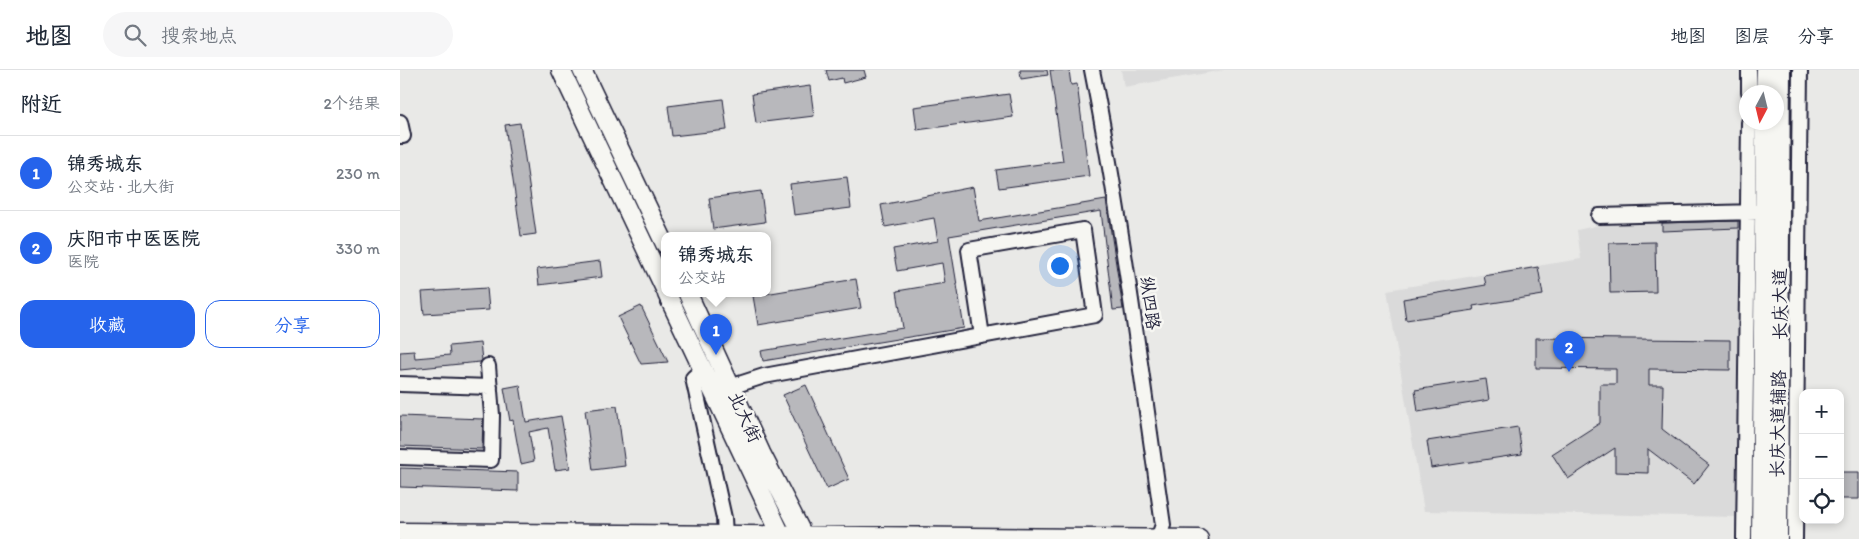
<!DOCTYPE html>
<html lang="zh">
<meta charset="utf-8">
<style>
:root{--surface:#fff;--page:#f6f6f7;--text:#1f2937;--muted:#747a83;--line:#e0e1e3;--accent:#2563eb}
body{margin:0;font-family:Itim,"LXGW WenKai TC",sans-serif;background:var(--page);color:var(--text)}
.controls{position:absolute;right:15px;bottom:15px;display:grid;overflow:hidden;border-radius:10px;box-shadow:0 2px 8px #0003}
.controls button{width:45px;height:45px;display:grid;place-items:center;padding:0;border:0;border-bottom:1px solid var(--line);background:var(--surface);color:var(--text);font:25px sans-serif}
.compass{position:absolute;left:1339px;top:15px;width:45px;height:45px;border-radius:50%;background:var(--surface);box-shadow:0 2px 8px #0003;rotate:187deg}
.you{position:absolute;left:659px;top:195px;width:18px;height:18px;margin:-12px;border:4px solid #fff;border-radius:50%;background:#1a73e8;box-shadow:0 0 0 8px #1a73e833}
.badge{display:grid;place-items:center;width:32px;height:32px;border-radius:50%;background:var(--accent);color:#fff;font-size:16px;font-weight:700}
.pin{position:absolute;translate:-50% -41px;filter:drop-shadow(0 1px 2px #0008)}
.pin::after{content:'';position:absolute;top:26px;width:18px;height:15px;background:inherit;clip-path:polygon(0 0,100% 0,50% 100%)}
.popup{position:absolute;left:261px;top:162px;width:110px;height:65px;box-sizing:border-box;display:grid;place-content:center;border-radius:10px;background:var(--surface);filter:drop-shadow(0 1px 4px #0005);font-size:16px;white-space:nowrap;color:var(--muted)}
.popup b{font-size:19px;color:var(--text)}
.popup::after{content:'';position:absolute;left:50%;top:100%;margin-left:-10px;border:10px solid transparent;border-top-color:var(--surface)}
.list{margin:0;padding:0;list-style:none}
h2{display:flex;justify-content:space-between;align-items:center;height:65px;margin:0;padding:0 20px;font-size:21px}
h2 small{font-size:16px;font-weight:400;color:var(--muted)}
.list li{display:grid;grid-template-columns:32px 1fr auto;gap:15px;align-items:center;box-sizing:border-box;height:75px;padding:0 20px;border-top:1px solid var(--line)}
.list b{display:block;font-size:19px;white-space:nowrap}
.list p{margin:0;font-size:16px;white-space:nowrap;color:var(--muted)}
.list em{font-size:16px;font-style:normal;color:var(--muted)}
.actions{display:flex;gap:10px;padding:15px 20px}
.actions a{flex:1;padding:11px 0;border:1px solid var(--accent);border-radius:15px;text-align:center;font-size:18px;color:var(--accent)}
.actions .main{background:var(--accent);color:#fff}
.icon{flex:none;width:28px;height:28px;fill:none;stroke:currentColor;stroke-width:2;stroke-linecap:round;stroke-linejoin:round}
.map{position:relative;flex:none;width:1459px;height:469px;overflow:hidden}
header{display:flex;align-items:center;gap:30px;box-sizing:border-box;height:70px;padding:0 25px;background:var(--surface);border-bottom:1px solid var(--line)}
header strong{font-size:24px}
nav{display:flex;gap:28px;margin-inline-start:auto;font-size:18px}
.search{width:350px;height:45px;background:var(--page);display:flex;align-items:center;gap:12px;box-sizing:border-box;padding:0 18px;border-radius:28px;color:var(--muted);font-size:19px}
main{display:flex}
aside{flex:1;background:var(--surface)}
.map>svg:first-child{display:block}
.built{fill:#dadada}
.building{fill:#b8b8bc;stroke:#22223b}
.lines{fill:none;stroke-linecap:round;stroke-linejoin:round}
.minor-casing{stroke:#22223b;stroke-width:18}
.major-casing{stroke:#22223b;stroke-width:21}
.minor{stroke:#f6f6f2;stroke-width:14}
.major{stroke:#f6f6f2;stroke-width:18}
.labels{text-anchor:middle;stroke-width:5;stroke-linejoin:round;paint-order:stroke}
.street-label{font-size:18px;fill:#22223b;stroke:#f6f6f2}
</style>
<header>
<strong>地图</strong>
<div class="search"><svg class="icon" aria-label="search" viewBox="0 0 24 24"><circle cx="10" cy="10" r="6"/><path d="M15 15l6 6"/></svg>搜索地点</div>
<nav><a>地图</a><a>图层</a><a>分享</a></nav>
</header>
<main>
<aside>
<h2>附近<small>2个结果</small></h2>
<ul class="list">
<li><span class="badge">1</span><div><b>锦秀城东</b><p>公交站 · 北大街</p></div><em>230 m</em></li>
<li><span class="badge">2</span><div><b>庆阳市中医医院</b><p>医院</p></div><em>330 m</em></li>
</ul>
<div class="actions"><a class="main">收藏</a><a>分享</a></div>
</aside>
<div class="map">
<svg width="1459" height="469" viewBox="0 0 1459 469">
<rect width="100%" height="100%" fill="#e9e9e7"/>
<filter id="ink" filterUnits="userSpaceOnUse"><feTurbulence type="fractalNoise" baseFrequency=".02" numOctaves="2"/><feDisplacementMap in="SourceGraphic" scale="10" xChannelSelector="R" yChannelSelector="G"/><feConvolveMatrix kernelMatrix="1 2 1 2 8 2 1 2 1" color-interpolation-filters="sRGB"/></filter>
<g filter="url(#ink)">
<path class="built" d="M721,0H824L724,17Z
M1339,145L1337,447L1024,441L987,220L1181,189L1177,160L1213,152Z"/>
<path class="building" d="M426,0H464L466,7L443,13L442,8L429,11Z
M620,0H647L648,5L621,9Z
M650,0H669L671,15L677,14L689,106L599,118L596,100L663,91Z
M410,16L414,46L356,53L352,24Z
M609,24L613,47L517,60L514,37Z
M323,29L327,60L272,66L268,36Z
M120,53L136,164L121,166L105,55Z
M447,107L451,138L394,145L390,114Z
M573,117L579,151L706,130L723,239L713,240L701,141L549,166L564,258L363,291L361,281L503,258L497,221L545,213L542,193L497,201L493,179L538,171L534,148L485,157L481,135Z
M361,121L365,152L313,159L309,128Z
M1338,151V158L1262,161V153Z
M1255,172L1256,222L1210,223L1209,173Z
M200,191L202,207L139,215L137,199Z
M1138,197L1143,225L1073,236L1074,240L1006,250L1003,229L1086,215L1084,206Z
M456,209L461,238L358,255L353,226Z
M87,218L89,240L24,244L22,222Z
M241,236L268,292L241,294L218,247Z
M1136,268L1330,270V300L1249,299V315H1263L1262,359L1309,395L1294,414L1248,379V403L1215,402V378L1168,409L1152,384L1200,353V314H1216V299L1136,298Z
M80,273L82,290L80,292L0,300V282L14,281L15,288L50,285L49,276Z
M1086,309L1089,330L1018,342L1015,320Z
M120,315L126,352L161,346L170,398L155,400L148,358L129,362L134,391L121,394L113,350L110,351L104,318Z
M406,315L449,409L427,419L383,325Z
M217,336L225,396L193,400L185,340Z
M0,346L83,349L82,379L0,376Z
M1118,357L1122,384L1031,398L1027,371Z
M0,398L118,402V421L0,417Z
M1440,402H1459V429H1440Z"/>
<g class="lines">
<defs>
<path id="minor" d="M692,0C722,151 741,303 763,455L760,463L753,469
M1349,22V0
M0,52L3,66H0
M1199,146L1356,142
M302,300L293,308L324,448L325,465
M0,314L90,317
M330,317L364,306L695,245L683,160L569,180L582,266
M0,387L91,390L92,345L88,296
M1344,469L1349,52
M1395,469L1400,0"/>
<path id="major" d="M161,0L265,219
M182,0L265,174
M1365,22L1366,0
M267,224L383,469
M288,224L361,383L405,469
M0,462L799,469
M1361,469L1365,52
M1378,469L1381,0"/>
</defs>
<use href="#minor" class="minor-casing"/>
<use href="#major" class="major-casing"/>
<use href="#minor" class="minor"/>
<use href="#major" class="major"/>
</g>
</g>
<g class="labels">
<g class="street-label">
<text transform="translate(750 233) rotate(82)" y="6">纵四路</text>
<text transform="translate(1380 234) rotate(-90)" y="6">长庆大道</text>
<text transform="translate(345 347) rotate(65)" y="6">北大街</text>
<text transform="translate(1378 354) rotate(-89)" y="6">长庆大道辅路</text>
</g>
</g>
</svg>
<div class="controls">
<button>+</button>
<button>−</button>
<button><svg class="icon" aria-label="locate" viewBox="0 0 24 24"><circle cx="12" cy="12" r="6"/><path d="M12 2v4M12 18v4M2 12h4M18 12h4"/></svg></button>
</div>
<svg class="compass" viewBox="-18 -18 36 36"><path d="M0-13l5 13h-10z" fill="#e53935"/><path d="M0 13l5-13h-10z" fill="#747a83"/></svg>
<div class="you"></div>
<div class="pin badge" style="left:316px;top:285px">1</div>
<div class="popup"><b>锦秀城东</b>公交站</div>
<div class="pin badge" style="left:1169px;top:302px">2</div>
</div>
</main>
